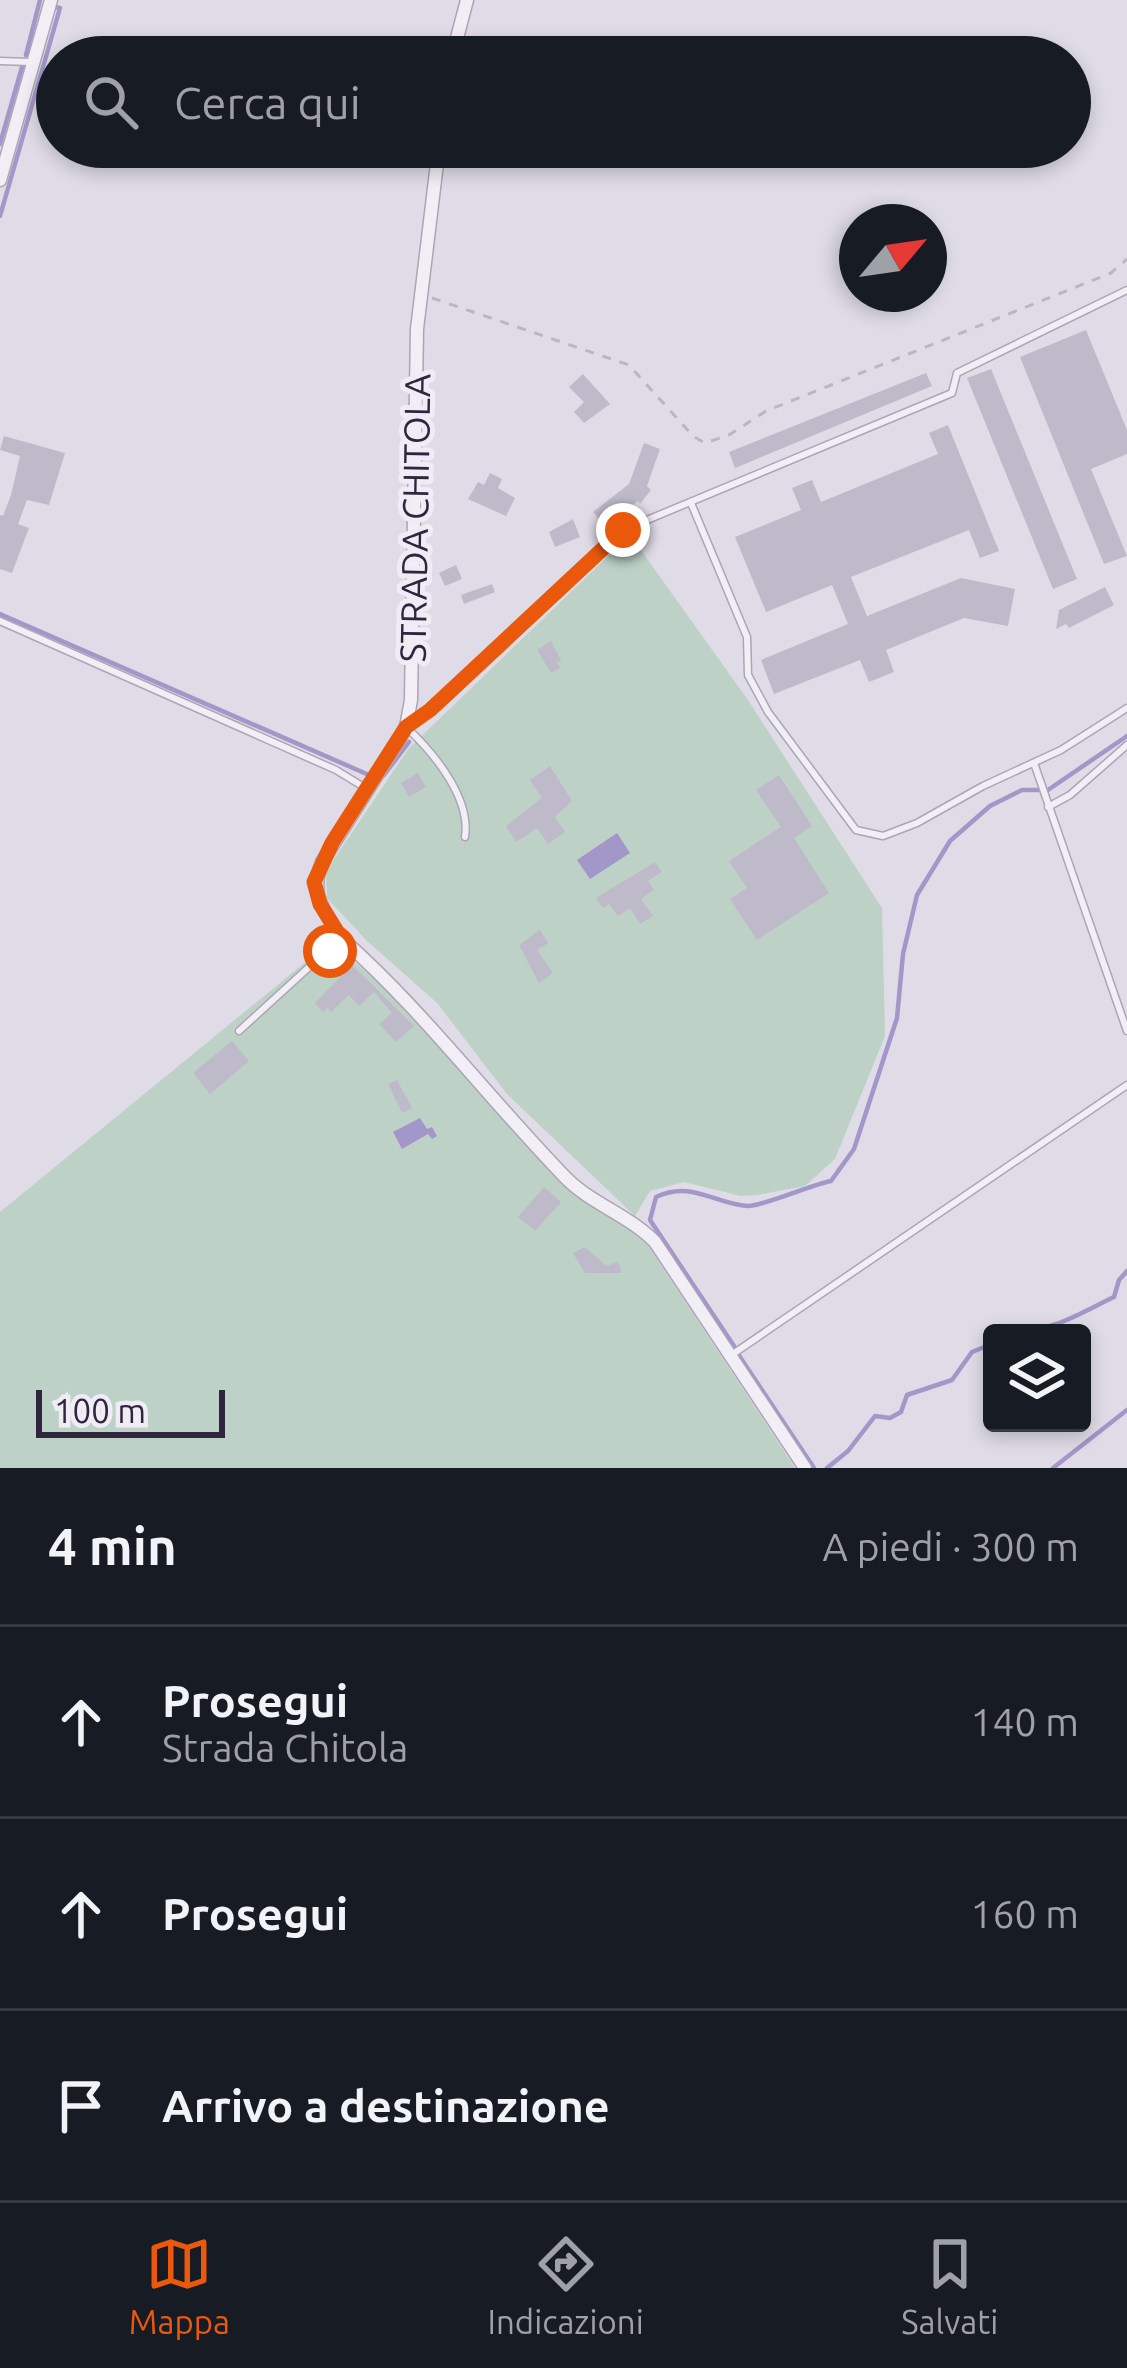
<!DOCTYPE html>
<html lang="it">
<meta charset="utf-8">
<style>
:root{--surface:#171b24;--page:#20242c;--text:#f1f3f6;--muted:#9ea1a6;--line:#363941;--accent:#ea580c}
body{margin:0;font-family:Ubuntu,sans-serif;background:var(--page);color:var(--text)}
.controls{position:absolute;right:36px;bottom:36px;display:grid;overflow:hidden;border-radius:12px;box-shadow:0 6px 18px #0003}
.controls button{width:108px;height:108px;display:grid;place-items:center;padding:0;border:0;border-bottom:3px solid var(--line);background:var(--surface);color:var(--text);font:60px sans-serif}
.compass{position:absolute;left:839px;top:204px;width:108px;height:108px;border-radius:50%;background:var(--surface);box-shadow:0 6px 18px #0003;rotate:61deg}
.scale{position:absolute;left:36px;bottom:30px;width:189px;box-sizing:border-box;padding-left:12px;border:6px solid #2f263d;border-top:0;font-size:33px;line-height:42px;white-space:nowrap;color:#2f263d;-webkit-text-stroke:9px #efecf5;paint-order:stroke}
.stop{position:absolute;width:36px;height:36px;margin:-27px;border:9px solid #ea580c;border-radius:50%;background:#fff}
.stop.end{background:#ea580c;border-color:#fff;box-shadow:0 3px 12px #0008}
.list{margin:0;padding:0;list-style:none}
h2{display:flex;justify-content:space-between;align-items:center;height:156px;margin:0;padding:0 48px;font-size:51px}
h2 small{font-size:39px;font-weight:400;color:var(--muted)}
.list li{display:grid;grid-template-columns:78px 1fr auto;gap:36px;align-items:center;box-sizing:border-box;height:192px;padding:0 48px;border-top:3px solid var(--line)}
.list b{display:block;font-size:45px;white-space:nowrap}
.list p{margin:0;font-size:39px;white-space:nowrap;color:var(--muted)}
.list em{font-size:39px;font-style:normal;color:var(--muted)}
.icon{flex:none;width:66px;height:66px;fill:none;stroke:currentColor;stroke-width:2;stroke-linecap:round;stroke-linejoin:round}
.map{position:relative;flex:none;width:1127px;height:1468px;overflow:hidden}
.search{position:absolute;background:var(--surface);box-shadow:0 6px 18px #0003;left:36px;right:36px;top:36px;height:132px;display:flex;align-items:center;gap:30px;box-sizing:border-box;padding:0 42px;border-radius:66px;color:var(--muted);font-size:45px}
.sheet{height:732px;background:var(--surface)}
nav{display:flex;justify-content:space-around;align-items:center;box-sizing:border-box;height:168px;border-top:3px solid var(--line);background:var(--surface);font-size:33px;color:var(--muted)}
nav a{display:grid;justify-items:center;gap:6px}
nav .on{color:var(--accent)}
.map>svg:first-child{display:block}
.green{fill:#bdd1c7}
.water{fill:#a396c8}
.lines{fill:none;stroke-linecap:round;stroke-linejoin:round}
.stream{stroke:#a396c8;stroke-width:4.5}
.building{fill:#bfbaca}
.lane-casing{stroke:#aba5b4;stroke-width:9}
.street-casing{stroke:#aba5b4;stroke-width:15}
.path{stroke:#bbb7c1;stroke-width:3;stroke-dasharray:9 9;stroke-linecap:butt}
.lane{stroke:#f1eff5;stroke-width:6}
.street{stroke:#f1eff5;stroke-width:12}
.route{stroke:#ea580c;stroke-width:15}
.labels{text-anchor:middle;stroke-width:10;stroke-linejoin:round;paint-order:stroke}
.street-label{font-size:36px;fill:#2f263d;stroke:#efecf5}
</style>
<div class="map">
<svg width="1127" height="1468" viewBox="0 0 1127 1468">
<rect width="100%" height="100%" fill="#e0dce7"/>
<path class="green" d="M630,535L748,700L882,908L885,1036L835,1159L805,1186L757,1195L741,1196L684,1182L650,1191L635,1216L507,1094L437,1003L367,941L327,898L326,871L409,748Z
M330,942C423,1014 493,1110 576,1192C598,1214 628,1224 649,1247L795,1468H0V1212Z"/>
<path class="water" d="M617,833L630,853L590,879L577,860Z
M420,1118L427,1129L432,1127L437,1136L432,1139L428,1134L402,1149L393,1132Z"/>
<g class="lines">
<path class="stream" d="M26,55L40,0
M0,144L22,67
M0,216L60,8L55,7
M0,614L369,775
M384,775L409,742
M1009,1333L1015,1329C1050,1334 1084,1311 1114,1297L1119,1280L1127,1271
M734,1346L650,1220L656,1197C692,1180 714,1204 748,1206C764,1206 810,1185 831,1181L854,1149L897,1018L903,954L917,895L950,841L990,806L1022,790H1048L1127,736
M738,1354L814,1468
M827,1468L848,1451L875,1416L890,1418L901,1412L907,1395L952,1380L972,1352L992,1344
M1053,1468L1127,1410"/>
</g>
<path class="building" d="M1086,330L1127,430V454L1091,469L1127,556L1104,564L1020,357Z
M991,369L1077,579L1053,589L967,378Z
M926,373L932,386L735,468L729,452Z
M583,374L610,404L584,423L574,412L584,402L569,387Z
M948,425L999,551L980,558L969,530L851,577L867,616L961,578L1015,589L1008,626L964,618L886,650L894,672L869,682L860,660L774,694L761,660L848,624L832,585L766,612L735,537L801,510L792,488L812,480L821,502L938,454L929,433Z
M4,436L65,453L49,505L27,500L18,524L29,528L12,573L0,569V515L3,516L11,495L20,456L0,450Z
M644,443L660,449L647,486L651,490L640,504L638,501L606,527L593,512L629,484Z
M490,473L502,479L498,488L515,498L506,516L468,499L478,482L484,485Z
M573,519L580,537L555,547L549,532Z
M456,565L462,579L445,586L439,573Z
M492,584L495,592L464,604L461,595Z
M1105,587L1114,605L1069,628L1066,624L1056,629L1059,610Z
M551,641L561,661L557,663L560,668L551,673L537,650Z
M550,766L572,801L555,817L565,832L548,844L537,828L516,842L506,826L542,798L530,780Z
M418,773L426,787L409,797L401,783Z
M779,775L812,826L794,838L829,893L757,940L730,899L747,888L729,861L781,827L756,790Z
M655,862L662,872L648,881L654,890L641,899L653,916L640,924L630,908L618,916L609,904L603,908L596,898Z
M540,930L548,943L537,950L553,973L539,983L519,945Z
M352,965L414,1026L396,1042L379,1024L392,1013L374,992L359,1006L349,995L331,1012L328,1008L323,1012L315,1003Z
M232,1041L249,1061L210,1094L193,1073Z
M397,1080L412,1108L402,1113L388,1084Z
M544,1187L561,1202L535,1231L518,1217Z
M585,1247L606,1266L618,1262L622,1273H585L573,1253Z"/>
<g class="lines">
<defs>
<path id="lane" d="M0,61L31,62
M691,503L747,637L748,675L768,712L856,830L883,836L917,823L983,786L1061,750L1127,708
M0,621L336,770L367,789
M1034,763L1127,1031
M1048,807L1070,795L1127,745
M465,837C471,798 434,753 406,727L430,710L623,530L952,393L957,373L1127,290
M239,1031L341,938
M730,1356L1127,1085"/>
<path id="street" d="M452,57L467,0
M439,147L417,329L411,700L406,727L396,745L322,862C309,895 324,910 341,938C423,1010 489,1099 565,1177C591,1204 629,1215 655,1242L805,1468
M0,180L51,0"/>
</defs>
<use href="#lane" class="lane-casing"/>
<use href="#street" class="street-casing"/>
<path class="path" d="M432,298L629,365L693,436L705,443L729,435L766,411L1111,273L1127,259"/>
<use href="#lane" class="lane"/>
<use href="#street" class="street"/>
</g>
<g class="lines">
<path class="route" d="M330,951L341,938L320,904L314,882L332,843L406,727L430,710L623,530"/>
</g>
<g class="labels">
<g class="street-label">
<text transform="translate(415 518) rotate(-89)" y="13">STRADA CHITOLA</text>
</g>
</g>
</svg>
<div class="controls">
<button><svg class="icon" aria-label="layers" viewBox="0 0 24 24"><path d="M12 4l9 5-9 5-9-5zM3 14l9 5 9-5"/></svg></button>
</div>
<svg class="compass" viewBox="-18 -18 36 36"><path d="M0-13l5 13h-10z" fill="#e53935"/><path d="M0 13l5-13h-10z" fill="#9ea1a6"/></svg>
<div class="scale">100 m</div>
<div class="stop" style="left:330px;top:951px"></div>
<div class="stop end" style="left:623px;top:530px"></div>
<div class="search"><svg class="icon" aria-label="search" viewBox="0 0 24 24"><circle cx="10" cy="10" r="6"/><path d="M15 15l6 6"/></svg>Cerca qui</div>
</div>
<section class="sheet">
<h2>4 min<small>A piedi · 300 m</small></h2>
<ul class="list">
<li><svg class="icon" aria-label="ahead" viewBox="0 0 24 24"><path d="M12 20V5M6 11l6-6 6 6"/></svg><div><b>Prosegui</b><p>Strada Chitola</p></div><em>140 m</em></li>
<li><svg class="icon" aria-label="ahead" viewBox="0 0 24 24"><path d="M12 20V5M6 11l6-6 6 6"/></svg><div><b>Prosegui</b></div><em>160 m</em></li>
<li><svg class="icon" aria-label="arrive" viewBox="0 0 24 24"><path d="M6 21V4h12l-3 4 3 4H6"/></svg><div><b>Arrivo a destinazione</b></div></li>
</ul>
</section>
<nav>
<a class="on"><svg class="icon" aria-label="map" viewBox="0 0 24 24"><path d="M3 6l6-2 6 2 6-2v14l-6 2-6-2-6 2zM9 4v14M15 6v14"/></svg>Mappa</a>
<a><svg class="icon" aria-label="directions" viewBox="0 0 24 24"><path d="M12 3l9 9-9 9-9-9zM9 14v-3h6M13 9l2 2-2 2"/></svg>Indicazioni</a>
<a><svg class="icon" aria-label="saved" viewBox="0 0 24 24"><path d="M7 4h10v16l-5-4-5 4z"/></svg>Salvati</a>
</nav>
